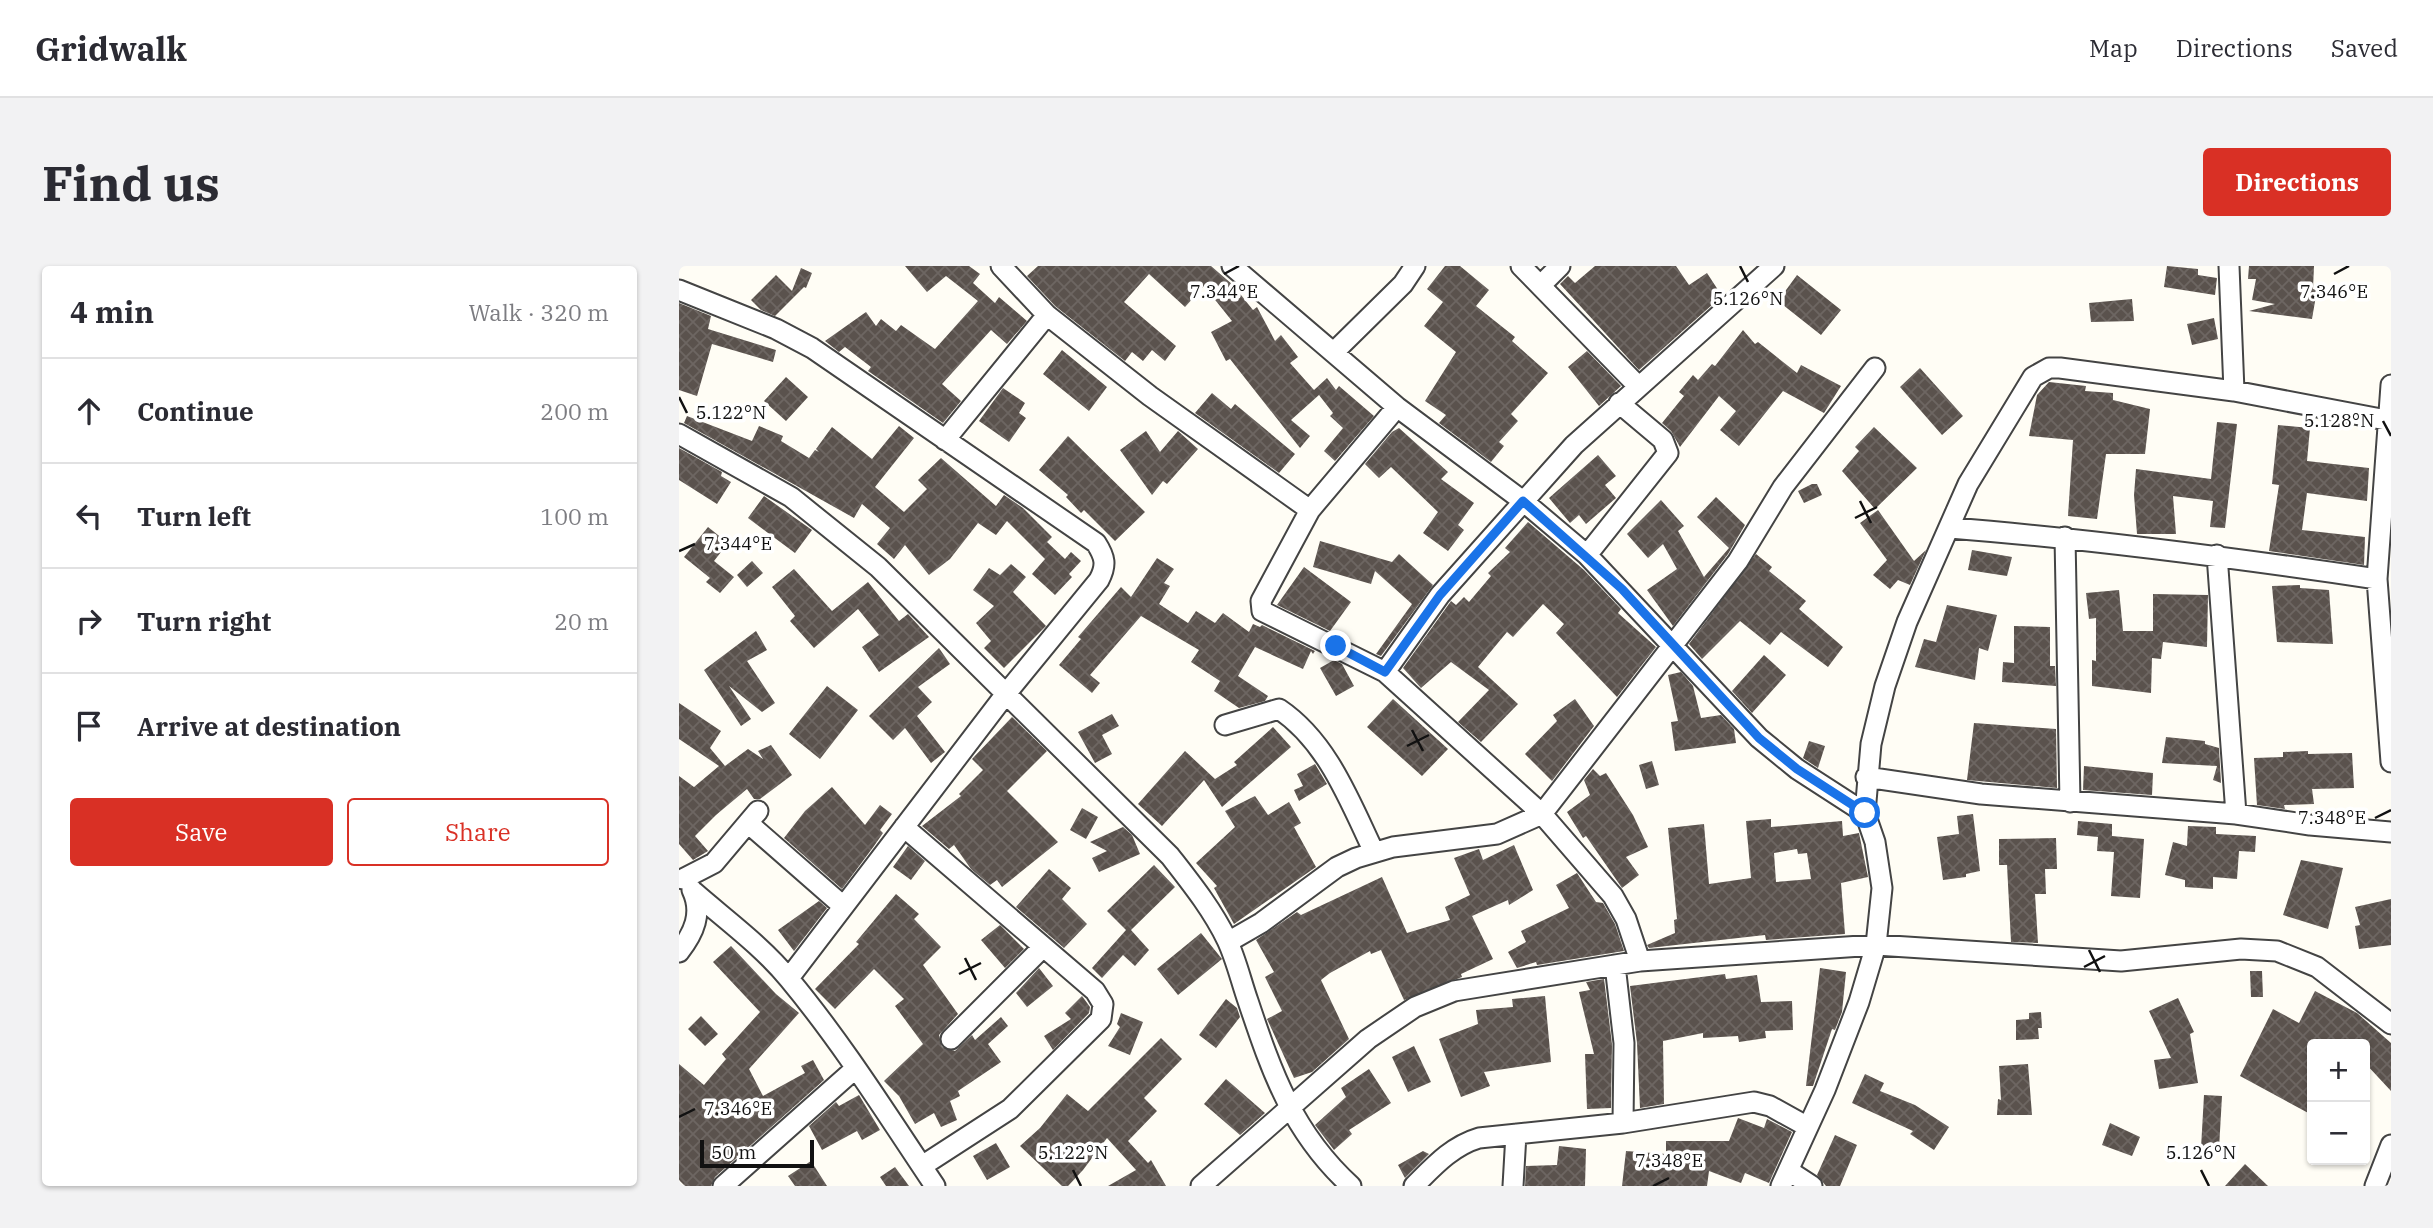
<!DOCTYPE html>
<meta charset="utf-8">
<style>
:root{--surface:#fff;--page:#f2f2f3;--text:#2b2b33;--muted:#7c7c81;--line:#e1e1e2;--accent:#d93025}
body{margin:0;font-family:"IBM Plex Serif",serif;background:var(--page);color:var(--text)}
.controls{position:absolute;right:21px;bottom:21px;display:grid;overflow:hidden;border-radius:7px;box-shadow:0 2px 5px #0004}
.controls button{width:63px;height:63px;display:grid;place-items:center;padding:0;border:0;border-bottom:2px solid var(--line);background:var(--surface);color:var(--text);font:35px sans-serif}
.scale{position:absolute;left:21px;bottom:18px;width:114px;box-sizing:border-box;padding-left:7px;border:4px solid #111;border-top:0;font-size:19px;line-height:24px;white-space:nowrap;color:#111;-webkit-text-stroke:5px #fff;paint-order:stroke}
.stop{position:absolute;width:21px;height:21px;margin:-16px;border:5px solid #1a73e8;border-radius:50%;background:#fff}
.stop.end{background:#1a73e8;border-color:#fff;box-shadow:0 2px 7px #0008}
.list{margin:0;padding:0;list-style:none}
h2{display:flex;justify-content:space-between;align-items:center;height:91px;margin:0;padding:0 28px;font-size:30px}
h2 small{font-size:23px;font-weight:400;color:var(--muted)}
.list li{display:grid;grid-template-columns:46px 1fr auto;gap:21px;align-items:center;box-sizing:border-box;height:105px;padding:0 28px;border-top:2px solid var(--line)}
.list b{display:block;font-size:26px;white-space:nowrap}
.list em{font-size:23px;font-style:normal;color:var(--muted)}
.actions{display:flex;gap:14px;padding:21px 28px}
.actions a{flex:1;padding:16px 0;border:2px solid var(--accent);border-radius:7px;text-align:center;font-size:24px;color:var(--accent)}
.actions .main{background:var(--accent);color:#fff}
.icon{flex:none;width:38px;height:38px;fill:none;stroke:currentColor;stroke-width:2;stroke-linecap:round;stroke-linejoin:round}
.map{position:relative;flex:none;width:1712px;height:920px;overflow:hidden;border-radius:7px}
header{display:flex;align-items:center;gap:42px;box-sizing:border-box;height:98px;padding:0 35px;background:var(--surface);border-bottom:2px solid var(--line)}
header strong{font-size:33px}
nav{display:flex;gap:38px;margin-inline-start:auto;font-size:24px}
.intro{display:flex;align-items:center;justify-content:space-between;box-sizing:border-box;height:168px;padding:0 42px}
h1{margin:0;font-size:49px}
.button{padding:18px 32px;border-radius:7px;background:var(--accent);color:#fff;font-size:24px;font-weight:700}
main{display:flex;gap:42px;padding:0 42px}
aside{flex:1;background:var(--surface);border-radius:7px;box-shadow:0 2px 5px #0004}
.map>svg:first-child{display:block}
.building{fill:url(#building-cross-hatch);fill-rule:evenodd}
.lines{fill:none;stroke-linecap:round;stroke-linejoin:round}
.minor-casing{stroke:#444;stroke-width:23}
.minor{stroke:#fff;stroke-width:19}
.route{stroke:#1a73e8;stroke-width:9}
.ticks{fill:none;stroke:#111;stroke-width:2.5}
.ticks-label{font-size:18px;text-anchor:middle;fill:#111;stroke:#fff;stroke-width:7;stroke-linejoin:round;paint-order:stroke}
</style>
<header>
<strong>Gridwalk</strong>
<nav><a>Map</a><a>Directions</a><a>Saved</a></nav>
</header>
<div class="intro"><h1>Find us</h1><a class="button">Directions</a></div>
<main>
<aside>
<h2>4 min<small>Walk · 320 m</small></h2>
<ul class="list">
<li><svg class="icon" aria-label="ahead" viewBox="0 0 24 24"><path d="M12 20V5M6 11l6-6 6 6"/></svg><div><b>Continue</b></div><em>200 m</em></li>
<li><svg class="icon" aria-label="left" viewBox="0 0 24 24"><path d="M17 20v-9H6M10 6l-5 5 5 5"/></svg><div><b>Turn left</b></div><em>100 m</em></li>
<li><svg class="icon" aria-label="right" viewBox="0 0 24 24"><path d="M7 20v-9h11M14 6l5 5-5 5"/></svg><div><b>Turn right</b></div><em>20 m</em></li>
<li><svg class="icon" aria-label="arrive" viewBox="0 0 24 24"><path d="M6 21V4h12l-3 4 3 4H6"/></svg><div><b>Arrive at destination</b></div></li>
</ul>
<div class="actions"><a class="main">Save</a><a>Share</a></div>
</aside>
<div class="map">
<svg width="1712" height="920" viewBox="0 0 1712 920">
<defs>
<pattern id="building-cross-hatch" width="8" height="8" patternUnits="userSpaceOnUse" patternTransform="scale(1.75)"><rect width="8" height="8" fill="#5a524d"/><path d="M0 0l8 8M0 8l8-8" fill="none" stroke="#6d6662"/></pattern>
</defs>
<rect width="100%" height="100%" fill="#fffdf5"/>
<path class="building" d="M226,0H290L301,8L294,17L316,37L320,31L348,55L328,78L312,64L263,118L282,135L264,157L189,105L192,101L166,81L160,86L146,75L187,46L197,60L202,53L217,65L222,59L256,83L299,35L267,10L248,26Z
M359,0H532L554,19L574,44L578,41L596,75L602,69L619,91L611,97L635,124L648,112L657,124L660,120L695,150L656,195L645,185L664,162L651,150L654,147L640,129L612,154L631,170L621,182L551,93L547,95L532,66L553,55L525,20L506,41L470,8L445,36L497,80L486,95L473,84L464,95L453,86L446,95L376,40L348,10Z
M766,0H781L810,24L797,40L836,71L833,75L869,107L832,148L839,155L820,176L825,180L812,196L760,157L767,149L746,135L777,86L745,60L764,36L748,23Z
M916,0H997L1010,19L1028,7L1043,30L960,104L881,18L889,10L896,17Z
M1488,0L1519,3V9L1538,12L1536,29L1485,21Z
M1570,0H1635L1634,23L1638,24L1633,53L1570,45L1596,38L1573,34L1577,13H1569Z
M122,2L133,7L127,22L125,21L96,50L82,44L72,34L97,9L113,25Z
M1118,9L1162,44L1142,69L1099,35Z
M1453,33L1455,55L1412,56L1410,37Z
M0,37L32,50L29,63L97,84L94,96L33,78L18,130L0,124Z
M1535,52L1539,73L1513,79L1508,58Z
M1064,64L1076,78L1079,76L1118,107L1122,99L1162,120L1145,147L1104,125L1060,180L1041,164L1057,145L1040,130L1001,181L992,165L983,157L1005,130L1000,126L1014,109L1019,114L1033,98L1036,100Z
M383,84L428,121L410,145L364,108Z
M908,85L942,120L920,140L889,101Z
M1241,102L1284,150L1263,169L1221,121Z
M107,111L129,131L107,155L85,135Z
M1370,116L1407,120L1406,125L1434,127V134L1471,143L1466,188H1427L1418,253L1389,250L1394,174L1350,170L1358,129Z
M324,122L346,137L340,147L347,152L330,176L300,155Z
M533,127L552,143L556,138L616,188L600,207L516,147Z
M8,150L73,175L80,160L104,170L102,175L130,192L136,184L140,186L137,183L153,161L193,193L220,160L235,172L196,221L225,246L248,223L239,214L262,192L317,240L325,229L344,242L373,271L368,276L386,293L392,286L402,295L390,308L393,311L376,329L353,308L366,293L328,255L317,269L299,257L271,293L250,309L226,279L215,293L198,278L211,262L183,238L175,252L5,157Z
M1538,156L1558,158L1546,262L1531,261L1534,235L1494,230L1497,268H1458L1455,229L1457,203L1532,213Z
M1599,159L1631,162L1628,195L1690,202L1688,235L1628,227L1623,264L1686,271L1685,299L1590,285L1600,219L1593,218Z
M1195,161L1238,202L1196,243L1163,205L1180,185L1176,181Z
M720,162L769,206L762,213L795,237L779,259L785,264L769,285L744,267L759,246L712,201L700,212L686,198L713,166Z
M467,165L481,186L499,165L519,183L488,218L484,215L473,229L441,184Z
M389,170L466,246L436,275L405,244L402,247L387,231L389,229L360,204Z
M0,182L43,206L42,210L52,216L38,238L0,214Z
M919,189L937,210L926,219L937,232L907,258L900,249L891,257L870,232Z
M1133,218H1138L1143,229L1125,237L1119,225Z
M85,230L133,264L116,287L69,252Z
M1037,231L1066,259L1049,288L994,360L968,324L998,303L984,278L969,292L948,268L982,234L1005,260L999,265L1025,311L1050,282L1018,251Z
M1199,244L1235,295L1247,284L1231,319L1219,314L1211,323L1194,309L1208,294L1181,257Z
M849,256L905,304L942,343L939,347L977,381L938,431L877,367L885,358L864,338L834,371L828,366L799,401L839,438L802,476L779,456L810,424L772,396L742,422L724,402L772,335L777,339L785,331L790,336L812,310L809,307L831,286L826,282Z
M29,261L49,277L35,295L55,311L41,327L27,316L31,312L5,291Z
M641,275L713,296L720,288L754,319L702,390L697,388L733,338L696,305L692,318L634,301Z
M1293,284L1333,291L1328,310L1289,304Z
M1077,288L1093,301L1090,305L1127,335L1120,343L1164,381L1149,401L1102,366L1091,379L1061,355L1023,393L1010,378Z
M478,292L495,303L485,317L491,320L480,338L509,357L517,345L536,357L544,347L570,366L574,358L581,361L583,359L636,385L634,388L632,385L624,403L576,381L559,410L589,430L586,435L560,442L535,425L541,415L512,396L520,384L462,350L411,409L421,417L413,427L380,399L402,373L399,371L442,321L452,331Z
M73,295L84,307L68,321L58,309Z
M332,298L347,311L334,326L367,360L325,402L305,382L312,375L297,357L315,340L294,324L310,302L321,309Z
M625,301L672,336L651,365L598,339Z
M115,303L153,345L189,316L220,355L229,348L250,371L200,406L183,381L200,369L179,343L135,382L111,355L116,350L93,321Z
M1621,319V322L1650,324L1654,378L1598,376L1593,320Z
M1440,324L1444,365H1474V328L1529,329L1528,381L1484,376L1482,393L1473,392L1472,427L1413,420V394L1417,395V352L1410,353L1407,327Z
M1268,339L1318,349L1309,385L1300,382L1296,414L1236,401L1245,373L1257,376Z
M1335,360L1371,361V400H1376L1377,420L1323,416L1324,396L1335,397Z
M77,365L88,384L68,395L96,437L83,446L50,420L72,453L62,460L25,404Z
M260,382L271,398L239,421L253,436L238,450L266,486L252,497L226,462L214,474L190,450Z
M1085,389L1107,409L1073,447L1053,425Z
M655,394L663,398L675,420L657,430L641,402Z
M1002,406L1014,420L1022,452L1042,449L1055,463L1057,477L996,485L992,456L999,455L989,409Z
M148,420L179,444L141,493L110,468Z
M714,433L769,483L743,510L688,461Z
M896,433L915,460L873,515L846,488L878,455L874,449Z
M0,437L42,465L31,482L46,500L69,483L84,493L79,485L92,479L113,509L81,533H75L68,523L37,549L16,570L29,585L14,594L0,578V510L15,521L40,500L0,473Z
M433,448L440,460L423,469L433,488L416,497L399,466Z
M333,451L368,485L328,525L379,576L323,621L318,614L311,619L292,603L275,579L270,583L243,560L282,530L280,528L304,504L293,493Z
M1295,457L1377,463L1378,522L1288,514Z
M594,461L612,481L543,541L525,514L483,560L459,538L506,485L536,513L558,499L555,496Z
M1487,471L1526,475V478L1540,482L1542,517L1534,514L1538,500L1483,497Z
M1130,475L1146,480L1139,502L1124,492Z
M1629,485V488L1673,487L1675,522L1633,523L1635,538L1605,539L1606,543L1578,539L1575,492L1604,491V486Z
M973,495L980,519L967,523L960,499Z
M636,498L648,518L620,535L615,524L624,520L618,508Z
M1405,500L1474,507L1473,529L1404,524Z
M914,503L921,510L927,507L954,549L969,581L947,591L960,609L943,622L907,570L904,572L888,546L911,529L905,514Z
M153,521L186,559L201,539L213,548L201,564L204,567L195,580L163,623L105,572L126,545Z
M576,530L589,549L610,536L622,557L615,561L637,601L555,658L535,622L538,620L517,597L556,561L546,545Z
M403,542L419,551L407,573L391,564Z
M1294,548L1301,605L1287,608V611L1264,614L1258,571L1280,568L1278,550Z
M1092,553V561L1163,555L1164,570L1180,567L1189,611L1162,617L1166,668L1087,674L1086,669L970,682L968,679L996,667L995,654L998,653L989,562L1025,558L1030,618L1072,612L1067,555ZM1118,583L1119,588L1128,587L1132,613L1097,616L1095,587Z
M1399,555L1433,558V570L1465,573L1461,632L1432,630L1435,586L1418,585L1419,571L1398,569Z
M1509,560L1537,561V568L1577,570L1576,586L1560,585L1558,613L1534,611V623L1506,621V614L1486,609L1494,576L1508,580Z
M444,561L453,569L461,588L420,606L413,592L428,585L411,576Z
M1377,572L1378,603H1366L1367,628H1356L1359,677L1332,676L1328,599H1320V573Z
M835,579L854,624L830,639L829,634L793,650L814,693L782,708L783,711L725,734L702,684L692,688L691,685L651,707L642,714L670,773L633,806L615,812L588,753L603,745L586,711L595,706L577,674L618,646L622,649L703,611L728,667L771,654L766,641L791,629L775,592L800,583L804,594Z
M229,580L246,595L232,614L214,601Z
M1622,594L1664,602L1649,663L1604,649Z
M475,599L496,621L452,664L470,684L456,700L444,689L423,712L413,702L447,664L428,645Z
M370,603L392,622L383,633L408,658L385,682L337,641Z
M898,607L917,636L924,637L936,658L945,685L858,699L857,696L838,702L829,686L847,676L842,665L890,642L877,619Z
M217,628L240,648L235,653L262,681L244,699L279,748L260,769L263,781L276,785L293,769L296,774L322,751L329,760L309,778L322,796L279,825L281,830L271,835L278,854L262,861L255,847L236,858L220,830L205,815L244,778L216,740L225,733L195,703L156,743L136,723L180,678L177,676Z
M1712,633V679L1680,683L1676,660L1681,659L1676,641Z
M140,635L148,642L115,685L99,664Z
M321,659L345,683L326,702L302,674Z
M522,667L543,693L499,729L478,703Z
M52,680L97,728L120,747L70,803L84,830L126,807L122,800L134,794L145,814L36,911L32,920H6L0,914V798L25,819L47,793L43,788L81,746L34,696Z
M360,702L374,720L348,741L337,727Z
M1141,702L1167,706L1163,746L1156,764L1153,763L1134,820H1127Z
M1571,705H1583L1584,731H1572Z
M1046,708L1047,713L1078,709L1082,736L1113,735L1114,764L1086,765L1087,772L1060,776L1059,770L1024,772V767L984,775L985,838L961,842L958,777L951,720Z
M925,713L933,778L932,842L908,843L906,788H915L900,726L911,724L907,716Z
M1636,725L1678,747L1712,777V825L1686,797V778H1633V849L1561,810L1594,743L1620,757Z
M403,730L411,741L410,747L374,784L365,770L392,753L386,747Z
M866,730L872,796L805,806L811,820L782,831L760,773L799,758L797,744L834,741L833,733Z
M1499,732L1515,766L1511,768L1519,817L1480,823L1475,794L1492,792L1470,745Z
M547,733L558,742L561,751L537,782L520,769Z
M1362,746L1363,762H1359L1360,773L1337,774V754L1350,753V747Z
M442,747L464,756L451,789L429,780L441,761L438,758Z
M22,750L39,768L26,780L9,763Z
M482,772L503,793L465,832L478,845L449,875L469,897L472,894L487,920H429L457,904L428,872L404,904L389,920H383L341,880L361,862L388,828L409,845Z
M735,780L752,816L729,826L713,791Z
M1349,798L1353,849H1318L1319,833L1322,834L1320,800Z
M690,803L712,837L670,864L673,868L655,884L636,859L667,831L662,822Z
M1186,808L1205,817L1201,825L1236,839L1270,861L1255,884L1231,868L1234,865L1173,837Z
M547,813L586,847L561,869L525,838Z
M180,829L201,864L183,874L178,865L143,884L130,860L157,836L160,840Z
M1525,829L1543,830L1540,883L1522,882Z
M1059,852L1085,862L1088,853L1113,866L1090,917L1066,907L1062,917L1030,905L1028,920H943L947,885L987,888V875H1050Z
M1431,857L1461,871L1453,890L1423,879Z
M1156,869L1178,879L1161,920H1147L1138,909Z
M317,877L331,901L308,914L294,890Z
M880,880L907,883L906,920H846L847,900L878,899Z
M744,885L750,888L726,912L719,899Z
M132,895L148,920H116L109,910Z
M1566,898L1589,920H1546Z
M216,901L230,920H207L201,911Z"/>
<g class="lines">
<defs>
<path id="minor" d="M322,0L368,49L471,130L631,244
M553,0L718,141L844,235L908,289L1080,472L1118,503L1186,547
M842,0L959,120
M1550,0L1555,125
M862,19L881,0
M0,24L97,63L133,82L417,277C426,291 428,299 420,314L326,429L110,712
M655,86L724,18L736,0
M1712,119L1698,313L1712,496
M718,141L631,244L582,335L583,345L706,406L863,548L934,630L947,653L961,695
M0,168L112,231L199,301L491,590C512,617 533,643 548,674C557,693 562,715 569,735C593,807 614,867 672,920
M266,174L368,49
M1271,262C1414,273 1556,292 1698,313
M1386,271L1391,536
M908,289L989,187L984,174L940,137
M1538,289L1557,548
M706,406L761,329L895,179L1095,0
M546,459L600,443C649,476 671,536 695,586
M1187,511L1302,528L1557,548L1631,559L1712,566
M69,557L164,640
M225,561L416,725L424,738L422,753L331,843L243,900
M4,613L35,597L79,545
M15,626C47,654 83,680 110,713C164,778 209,850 256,920
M549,676L582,657L658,601L677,592L714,581L818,568L863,548L1059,295L1104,221L1196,102
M0,686C15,667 24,647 13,624
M936,699L945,777L944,857
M272,773L364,681
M1110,905L1133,920
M44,920L177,802
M522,920L689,773L736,741L775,725L961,695L1197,679L1442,695L1562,683L1598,685L1638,701L1712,758
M735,920C755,900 773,880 800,872L944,857L1075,836L1091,840L1129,861
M834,920L837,868
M1102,920L1146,824L1180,736L1197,679L1203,622L1196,576L1186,547L1192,478L1206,420L1228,356L1289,218L1354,111L1370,102H1381L1555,125L1712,155
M1696,920L1712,879"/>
</defs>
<use href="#minor" class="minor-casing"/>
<use href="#minor" class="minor"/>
</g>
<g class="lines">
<path class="route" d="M657,380L706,406L761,329L844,235L943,323L1080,472L1118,503L1186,547"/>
</g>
<path class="ticks" d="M1061,0L1069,16M545,8L560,0M1655,8L1670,0M0,131L8,147M1704,155L1712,170M1181,235L1192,257M1176,252L1198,241M0,285L16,278M733,464L744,485M728,480L750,469M1696,552L1712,544M1410,684L1421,706M286,692L297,714M1405,701L1426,690M280,708L302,697M0,851L16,843M394,904L402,920M1522,904L1530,920M974,920L990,912"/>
<g class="ticks-label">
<text x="545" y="32">7.344°E</text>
<text x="1655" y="32">7.346°E</text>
<text x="1069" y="39">5.126°N</text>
<text x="52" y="153">5.122°N</text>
<text x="1660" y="161">5.128°N</text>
<text x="59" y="284">7.344°E</text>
<text x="1653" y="558">7.348°E</text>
<text x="59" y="849">7.346°E</text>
<text x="394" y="893">5.122°N</text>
<text x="1522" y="893">5.126°N</text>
<text x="990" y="901">7.348°E</text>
</g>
</svg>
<div class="controls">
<button>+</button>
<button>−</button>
</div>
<div class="scale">50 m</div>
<div class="stop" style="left:1186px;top:547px"></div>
<div class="stop end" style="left:657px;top:380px"></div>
</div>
</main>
